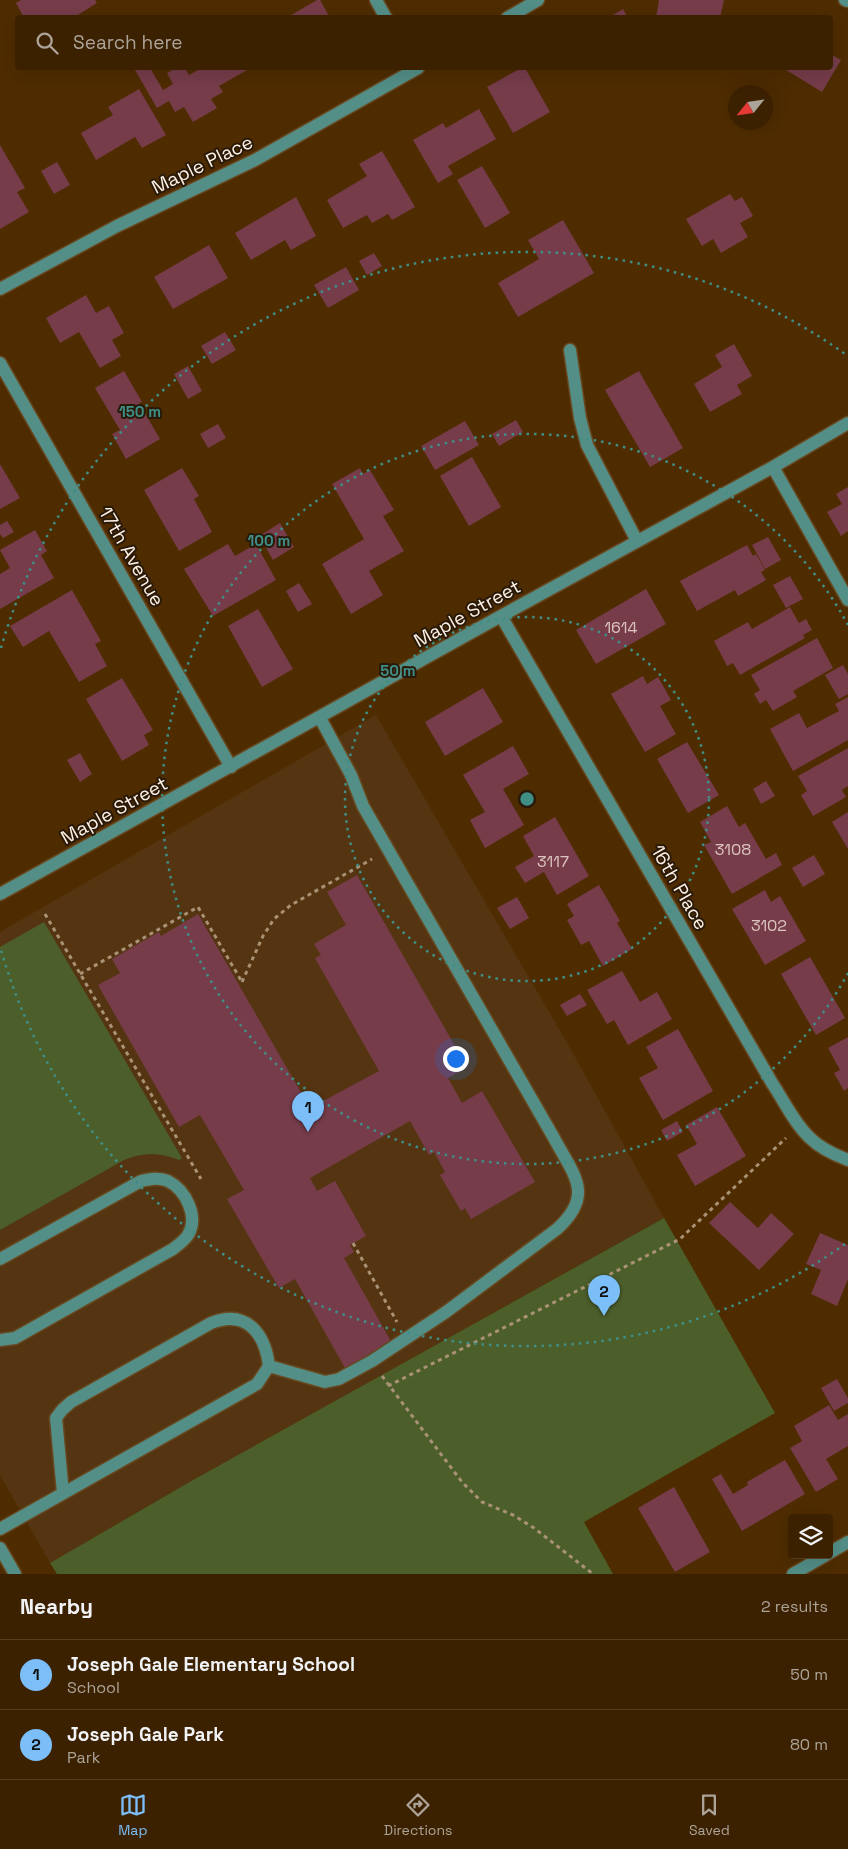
<!DOCTYPE html>
<style>
:root{--surface:#3b2100;--page:#462e0f;--text:#f1f3f6;--muted:#aca399;--line:#543e22;--accent:#7bbef8}
body{margin:0;font-family:"Space Grotesk",sans-serif;background:var(--page);color:var(--text)}
.controls{position:absolute;right:15px;bottom:15px;display:grid;overflow:hidden;border-radius:5px;box-shadow:0 5px 20px #0002}
.controls button{width:45px;height:45px;display:grid;place-items:center;padding:0;border:0;border-bottom:1px solid var(--line);background:var(--surface);color:var(--text);font:25px sans-serif}
.compass{position:absolute;left:728px;top:85px;width:45px;height:45px;border-radius:50%;background:var(--surface);box-shadow:0 5px 20px #0002;rotate:240deg}
.you{position:absolute;left:455px;top:1058px;width:18px;height:18px;margin:-12px;border:4px solid #fff;border-radius:50%;background:#1a73e8;box-shadow:0 0 0 8px #1a73e833}
.badge{display:grid;place-items:center;width:32px;height:32px;border-radius:50%;background:var(--accent);color:#111;font-size:16px;font-weight:700}
.pin{position:absolute;translate:-50% -41px;filter:drop-shadow(0 1px 2px #0008)}
.pin::after{content:'';position:absolute;top:26px;width:18px;height:15px;background:inherit;clip-path:polygon(0 0,100% 0,50% 100%)}
.list{margin:0;padding:0;list-style:none}
h2{display:flex;justify-content:space-between;align-items:center;height:65px;margin:0;padding:0 20px;font-size:21px}
h2 small{font-size:16px;font-weight:400;color:var(--muted)}
.list li{display:grid;grid-template-columns:32px 1fr auto;gap:15px;align-items:center;box-sizing:border-box;height:70px;padding:0 20px;border-top:1px solid var(--line)}
.list b{display:block;font-size:19px;white-space:nowrap}
.list p{margin:0;font-size:16px;white-space:nowrap;color:var(--muted)}
.list em{font-size:16px;font-style:normal;color:var(--muted)}
.icon{flex:none;width:28px;height:28px;fill:none;stroke:currentColor;stroke-width:2;stroke-linecap:round;stroke-linejoin:round}
.map{position:relative;flex:none;width:848px;height:1574px;overflow:hidden}
.search{position:absolute;background:var(--surface);box-shadow:0 5px 20px #0002;left:15px;right:15px;top:15px;height:55px;display:flex;align-items:center;gap:12px;box-sizing:border-box;padding:0 18px;border-radius:5px;color:var(--muted);font-size:19px}
.sheet{height:205px;background:var(--surface)}
nav{display:flex;justify-content:space-around;align-items:center;box-sizing:border-box;height:70px;border-top:1px solid var(--line);background:var(--surface);font-size:14px;color:var(--muted)}
nav a{display:grid;justify-items:center;gap:2px}
nav .on{color:var(--accent)}
.map>svg:first-child{display:block}
.built{fill:#553511}
.green{fill:#4c5f2b}
.building{fill:#763c4a}
.lines{fill:none;stroke-linecap:round;stroke-linejoin:round}
.minor-casing{stroke:#684820;stroke-width:15}
.path{stroke:#aa9276;stroke-width:3;stroke-dasharray:4 4;stroke-linecap:butt}
.minor{stroke:#538f87;stroke-width:12}
.ring{fill:none;stroke:#3f8f86;stroke-width:2.5;stroke-dasharray:2.5 5}
.labels{text-anchor:middle;stroke-width:4;stroke-linejoin:round;paint-order:stroke}
.number-label{font-size:16px;fill:#dcc4be}
.street-label{font-size:19px;fill:#fef1e4;stroke:#291909}
.centre{fill:#3f8f86;stroke:#291909;stroke-width:2.5}
.ring-label{font-size:15px;text-anchor:middle;font-weight:bold;fill:#3f8f86;stroke:#291909;stroke-width:4;stroke-linejoin:round;paint-order:stroke}
</style>
<div class="map">
<svg width="848" height="1574" viewBox="0 0 848 1574">
<rect width="100%" height="100%" fill="#4f2c00"/>
<path class="built" d="M376,715L569,1046L664,1218L193,1480L50,1563L0,1475V932Z"/>
<path class="green" d="M44,922L182,1158L179,1160C160,1152 143,1152 124,1160L0,1230V947Z
M664,1218L775,1413L584,1522L613,1574H57L50,1563L193,1480Z"/>
<path class="building" d="M21,0H95L97,3L73,18H24L16,3Z
M317,0H320L330,18H286Z
M659,0H724L720,18H656Z
M623,9L628,18H608Z
M830,54L841,60L822,92L783,68H830Z
M140,68H150L163,90L173,84L167,73L176,68H185L189,75L202,68H245L247,70L219,86L223,92L211,99L217,108L193,122L184,107L175,112L169,101L157,108L135,70Z
M521,68H525L550,112L513,133L487,87Z
M139,89L166,135L142,148L135,137L96,160L81,133L113,115L108,107Z
M479,109L496,139L448,166L453,174L438,183L413,140L443,123L446,128Z
M0,145L25,188L17,192L29,212L0,229Z
M382,151L415,207L392,220L388,214L372,223L367,215L343,228L327,200L367,176L359,164Z
M57,162L70,185L54,194L41,171Z
M482,166L510,213L485,228L457,180Z
M730,194L735,201L742,197L753,216L740,223L748,237L721,253L713,239L702,246L686,219Z
M296,197L316,236L291,250L285,240L251,260L235,233Z
M563,220L594,273L518,317L498,283L539,259L528,240Z
M209,245L228,278L173,309L154,277Z
M374,253L382,266L367,275L359,261Z
M346,267L359,290L328,308L314,285Z
M86,295L96,313L109,306L124,333L112,340L121,356L100,368L79,332L60,343L46,318Z
M225,332L236,350L212,364L201,346Z
M734,344L752,376L737,385L742,394L710,412L694,384L722,367L715,355Z
M188,366L202,391L188,399L174,374Z
M124,371L142,402L139,403L160,439L126,459L112,434L120,430L95,388Z
M639,371L683,448L650,467L605,390Z
M516,420L523,432L499,446L492,434Z
M465,421L479,445L435,470L421,446Z
M218,424L226,438L208,448L200,434Z
M472,457L501,507L469,526L440,476Z
M0,464L20,498L0,509Z
M182,468L199,496L194,499L212,532L179,551L144,490Z
M360,468L363,474L370,470L394,510L383,516L404,551L369,571L383,595L351,614L322,564L364,539L332,484Z
M848,487V531L841,536L827,512L842,504L836,494Z
M7,521L14,532L3,538L0,534V525Z
M280,523L294,547L273,560L259,536Z
M35,530L47,551L41,555L54,578L0,609V574L10,568L0,550Z
M768,537L781,560L765,569L752,545Z
M228,544L235,556L256,544L276,580L213,616L184,569Z
M747,545L753,556L756,554L765,570L761,572L766,580L738,596L735,590L697,611L680,581Z
M790,576L803,599L786,608L773,585Z
M299,583L312,604L298,612L286,591Z
M646,589L666,624L596,664L576,630Z
M72,590L101,641L95,644L107,666L79,682L49,631L23,647L10,626Z
M790,607L799,623L806,619L812,630L803,635L805,638L740,675L733,663L727,666L714,641L748,622L752,629Z
M258,609L293,669L262,687L228,626Z
M817,638L833,668L793,691L797,697L773,711L766,700L760,704L754,694L760,690L751,675Z
M843,665L848,674V694L839,699L825,675Z
M643,676L647,684L658,677L671,700L660,706L676,734L645,752L611,694Z
M122,678L153,730L144,735L149,745L122,761L86,699Z
M483,688L503,722L445,756L425,722Z
M848,697V740L793,771L770,729L799,713L807,728L839,711L835,704Z
M687,742L719,795L688,813L657,759Z
M513,746L529,774L503,789L524,825L485,848L470,820L485,812L463,775Z
M848,748V786L842,790L846,797L813,816L801,795L807,791L798,776Z
M80,753L92,774L80,782L67,760Z
M766,781L775,796L761,804L753,789Z
M727,806L739,827L745,823L766,859L776,853L782,865L732,894L704,845L711,842L700,822Z
M848,812V849L832,822Z
M555,817L589,876L557,895L544,872L525,883L515,867L534,856L523,836Z
M814,855L825,874L803,887L792,868Z
M357,875L467,1067L448,1078L462,1103L482,1091L535,1182L471,1219L465,1208L461,1211L440,1175L445,1172L434,1152L429,1155L410,1121L310,1178L317,1191L335,1181L366,1236L350,1245L354,1252L344,1258L392,1343L346,1370L295,1279L279,1288L227,1199L244,1190L200,1115L179,1127L98,985L120,973L112,959L159,932L161,936L198,914L310,1108L379,1071L315,958L321,955L314,944L346,925L327,892Z
M599,885L620,921L617,923L632,949L603,966L589,941L581,945L567,920L574,916L567,904Z
M765,890L771,902L780,896L806,941L765,965L732,909Z
M517,897L529,918L510,929L497,908Z
M810,957L845,1018L816,1035L781,974Z
M622,971L640,1002L657,992L672,1019L628,1045L614,1020L607,1024L587,990Z
M580,994L587,1005L567,1016L560,1005Z
M678,1029L713,1091L663,1120L639,1078L658,1068L646,1047Z
M848,1037V1088L844,1091L834,1073L840,1070L828,1048Z
M717,1107L746,1156L695,1186L677,1155L697,1144L686,1125Z
M677,1121L683,1132L667,1141L661,1130Z
M730,1202L758,1228L771,1213L794,1234L759,1270L709,1223Z
M820,1233L848,1245V1279L837,1306L811,1294L821,1270L806,1264Z
M837,1379L848,1398V1403L834,1411L821,1388Z
M829,1405L838,1420L848,1414V1446L826,1459L838,1479L816,1492L790,1448L802,1441L794,1426Z
M785,1460L805,1494L742,1531L712,1479L721,1474L733,1494L748,1485L747,1482Z
M674,1487L710,1552L675,1572L638,1508Z"/>
<g class="lines">
<defs>
<path id="minor" d="M376,0L386,18
M845,0L848,1
M507,18L538,0
M0,289L117,226L255,160L418,68
M570,350L580,418L587,445L637,541
M0,363L231,767
M773,467L848,600
M501,616L772,1083C784,1101 794,1123 810,1138C820,1148 835,1155 848,1160
M0,894L501,616L773,467L848,423
M0,1259L141,1181C150,1179 159,1177 168,1181C186,1190 199,1217 188,1235C184,1241 178,1245 173,1249L15,1338L0,1340
M269,1366L325,1382L339,1379L372,1361L446,1312L557,1229C595,1194 574,1176 554,1138L363,806L351,775L320,718
M0,1529L257,1384L269,1366C265,1333 246,1309 211,1323L71,1402L62,1410L56,1418L63,1493
M0,1548L15,1574
M829,1553L848,1542
M793,1574L826,1555"/>
</defs>
<use href="#minor" class="minor-casing"/>
<path class="path" d="M45,914L201,1179
M80,974L198,907L242,982
M242,982L263,936L274,919L291,905L372,859
M353,1243L397,1322
M382,1376L462,1482L482,1502L513,1515L534,1528L593,1574
M388,1386L680,1239L786,1138"/>
<use href="#minor" class="minor"/>
</g>
<g class="ring">
<circle cx="527" cy="799" r="182"/>
<path d="M848 973A365 365 0 1 1 848 625"/>
<path d="M845 1244A547 547 0 0 1 1 950M1 648A547 547 0 0 1 845 354"/>
</g>
<g class="labels">
<g class="number-label">
<text x="621" y="633">1614</text>
<text x="733" y="855">3108</text>
<text x="553" y="867">3117</text>
<text x="769" y="931">3102</text>
</g>
<g class="street-label">
<text transform="translate(202 164) rotate(-26)" y="7">Maple Place</text>
<text transform="translate(132 556) rotate(60)" y="7">17th Avenue</text>
<text transform="translate(467 613) rotate(-29)" y="7">Maple Street</text>
<text transform="translate(114 810) rotate(-29)" y="7">Maple Street</text>
<text transform="translate(680 887) rotate(60)" y="7">16th Place</text>
</g>
</g>
<circle cx="527" cy="799" r="8" class="centre"/>
<g class="ring-label">
<text x="140" y="417">150 m</text>
<text x="269" y="546">100 m</text>
<text x="398" y="676">50 m</text>
</g>
</svg>
<div class="controls">
<button><svg class="icon" aria-label="layers" viewBox="0 0 24 24"><path d="M12 4l9 5-9 5-9-5zM3 14l9 5 9-5"/></svg></button>
</div>
<svg class="compass" viewBox="-18 -18 36 36"><path d="M0-13l5 13h-10z" fill="#e53935"/><path d="M0 13l5-13h-10z" fill="#aca399"/></svg>
<div class="you"></div>
<div class="pin badge" style="left:308px;top:1132px">1</div>
<div class="pin badge" style="left:604px;top:1316px">2</div>
<div class="search"><svg class="icon" aria-label="search" viewBox="0 0 24 24"><circle cx="10" cy="10" r="6"/><path d="M15 15l6 6"/></svg>Search here</div>
</div>
<section class="sheet">
<h2>Nearby<small>2 results</small></h2>
<ul class="list">
<li><span class="badge">1</span><div><b>Joseph Gale Elementary School</b><p>School</p></div><em>50 m</em></li>
<li><span class="badge">2</span><div><b>Joseph Gale Park</b><p>Park</p></div><em>80 m</em></li>
</ul>
</section>
<nav>
<a class="on"><svg class="icon" aria-label="map" viewBox="0 0 24 24"><path d="M3 6l6-2 6 2 6-2v14l-6 2-6-2-6 2zM9 4v14M15 6v14"/></svg>Map</a>
<a><svg class="icon" aria-label="directions" viewBox="0 0 24 24"><path d="M12 3l9 9-9 9-9-9zM9 14v-3h6M13 9l2 2-2 2"/></svg>Directions</a>
<a><svg class="icon" aria-label="saved" viewBox="0 0 24 24"><path d="M7 4h10v16l-5-4-5 4z"/></svg>Saved</a>
</nav>
